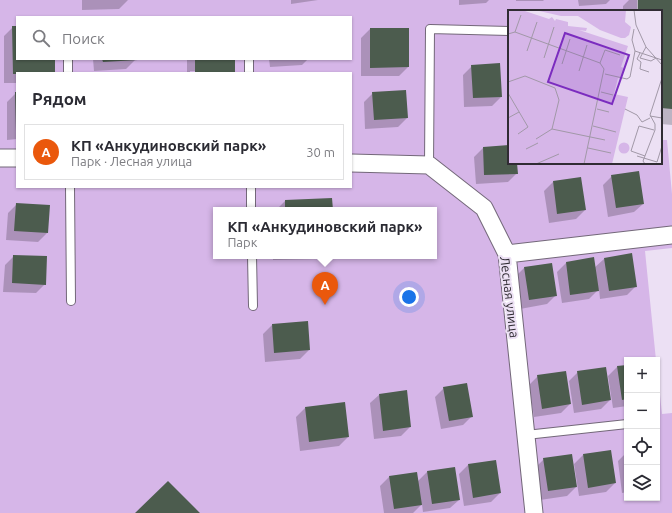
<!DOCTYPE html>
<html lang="ru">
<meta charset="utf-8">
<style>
:root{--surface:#fff;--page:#f2f2f3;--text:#2b2b33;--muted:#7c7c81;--line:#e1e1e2;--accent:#ea580c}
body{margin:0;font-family:Ubuntu,sans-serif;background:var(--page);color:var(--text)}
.controls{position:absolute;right:12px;bottom:12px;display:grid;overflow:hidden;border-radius:0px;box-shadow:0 1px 3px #0004}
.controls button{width:36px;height:36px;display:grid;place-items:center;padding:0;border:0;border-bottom:1px solid var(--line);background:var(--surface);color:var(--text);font:20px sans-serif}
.you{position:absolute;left:409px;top:297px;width:14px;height:14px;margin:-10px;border:3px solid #fff;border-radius:50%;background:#1a73e8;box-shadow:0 0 0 6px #1a73e833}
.badge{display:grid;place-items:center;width:26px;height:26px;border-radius:50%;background:var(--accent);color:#fff;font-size:13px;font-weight:700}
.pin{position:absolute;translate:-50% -33px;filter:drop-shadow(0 1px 2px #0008)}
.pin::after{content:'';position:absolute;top:21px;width:14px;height:12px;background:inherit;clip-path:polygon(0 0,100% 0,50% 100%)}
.popup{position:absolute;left:213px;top:207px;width:224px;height:52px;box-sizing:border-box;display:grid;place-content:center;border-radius:0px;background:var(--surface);filter:drop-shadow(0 1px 3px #0005);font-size:13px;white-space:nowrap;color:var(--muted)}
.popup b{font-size:15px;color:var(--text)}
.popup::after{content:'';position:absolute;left:50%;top:100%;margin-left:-8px;border:8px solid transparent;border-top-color:var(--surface)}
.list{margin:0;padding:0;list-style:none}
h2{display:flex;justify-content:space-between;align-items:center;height:52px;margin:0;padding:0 16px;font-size:17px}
h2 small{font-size:13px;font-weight:400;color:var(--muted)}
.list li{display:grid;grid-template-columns:26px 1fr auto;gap:12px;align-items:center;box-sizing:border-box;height:56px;margin:0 8px 8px;padding:0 8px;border:1px solid var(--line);border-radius:0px}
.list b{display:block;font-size:15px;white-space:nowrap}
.list p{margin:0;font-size:13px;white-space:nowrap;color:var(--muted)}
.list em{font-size:13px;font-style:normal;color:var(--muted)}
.icon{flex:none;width:22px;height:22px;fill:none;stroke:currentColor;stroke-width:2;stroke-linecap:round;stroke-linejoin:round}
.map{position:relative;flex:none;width:672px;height:513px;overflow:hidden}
.search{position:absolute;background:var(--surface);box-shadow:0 1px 3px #0004;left:16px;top:16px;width:336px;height:44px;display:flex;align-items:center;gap:10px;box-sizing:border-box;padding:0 14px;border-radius:0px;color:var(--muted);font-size:15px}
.panel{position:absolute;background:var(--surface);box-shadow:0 1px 3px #0004;left:16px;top:72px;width:336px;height:116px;border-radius:0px}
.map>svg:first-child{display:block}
.green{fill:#d6b6e8;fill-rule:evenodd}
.shadow{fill:#0003}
.building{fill:#4c5c4e}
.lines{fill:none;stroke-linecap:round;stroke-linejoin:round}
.service-casing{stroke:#736879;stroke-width:10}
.minor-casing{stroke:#736879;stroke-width:19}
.service{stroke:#fff;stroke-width:8}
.minor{stroke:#fff;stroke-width:17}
.labels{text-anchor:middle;stroke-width:4;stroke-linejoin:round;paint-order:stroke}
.street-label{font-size:13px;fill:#302c33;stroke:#ece0f4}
.inset-road{fill:none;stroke:#a198a7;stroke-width:1}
.view{fill:#7b2cbf;fill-opacity:0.15;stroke:#7b2cbf;stroke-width:2}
.inset-edge{fill:none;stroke:#302c33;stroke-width:2}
</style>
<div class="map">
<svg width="672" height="513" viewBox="0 0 672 513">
<rect width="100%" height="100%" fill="#ece0f4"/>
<path class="green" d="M0,0H637V11H509V163H661V140H667L672,194V248L645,251L656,360H627V498H657V366L662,414L672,413V513H0ZM17,17H351V59H17ZM17,73H351V187H17ZM216,210H434V256H216Z"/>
<path class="shadow" d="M82,0H128L119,9L82,10Z
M291,0H318L291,4Z
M459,0H489L486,3L459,5Z
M516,0H544L543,1H516Z
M578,0H610L606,4L579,6Z
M629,0H672V125L661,124V11H623V6Z
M13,27H17V59H54V73H17V83H4V36Z
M370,29L408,67L399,76H361V38Z
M93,59H135V60L126,69L94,71Z
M187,59H234V72L233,73H226V71H190V73H187Z
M269,59H308L302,65L270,67Z
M472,66L501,97L492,106L464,107L463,75Z
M16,93H17V139L7,140V102Z
M373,93L407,118L398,127L365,129L364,102Z
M509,146V163H516L517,173L508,182L476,184L474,157L483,148Z
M612,176L643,204L634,212L608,217L603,185Z
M580,178L585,210L576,219L549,223L544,191L553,182Z
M285,201L332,210H276Z
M17,204L47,233L38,242L6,240L8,213Z
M14,256L45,284L36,293L3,292L5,265Z
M273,256H322L320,259L273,260Z
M593,259L594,268L604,259L636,286L627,295L600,299L599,289L589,299L562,303L557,272L566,263Z
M551,264L556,295L547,304L520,309L515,277L524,268Z
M272,325L309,350L300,359L265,362L263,334Z
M627,366V406L613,408L608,376L617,367Z
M578,372L610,400L601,409L574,413L569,381Z
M538,376L570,404L561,413L534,417L529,385Z
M444,388L472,416L463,425L441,429L435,397Z
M379,395L410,427L401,436L374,439L370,403Z
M305,408L348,437L339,446L300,451L296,417Z
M627,452V492L622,493L618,461Z
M583,455L615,483L606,492L579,496L574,464Z
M544,459L576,487L567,496L540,500L535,468Z
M468,465L500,493L491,502L464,506L459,474Z
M454,468L459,500L450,508L423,512L422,504L413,513H384L380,486L389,477L418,481L427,472Z"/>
<path class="building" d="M638,0H672V109L661,108V11H638Z
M12,26H17V59H55V73H17V74H13Z
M370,28H409V67L370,68Z
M102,59H138V60L103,62Z
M195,59H235V72H195Z
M500,63L502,97L473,98L471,65Z
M406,90L408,118L374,120L372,92Z
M15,92H17V131H16Z
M509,145V163H517L518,174L484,175L483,147Z
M639,171L644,204L616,208L611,175Z
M581,177L586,210L557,214L553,181Z
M332,198L333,210H285V200Z
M16,203L50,205L48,233L14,231Z
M632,253L637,287L609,291L604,258Z
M13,255L47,256L46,285L12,283Z
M594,257L599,291L570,295L566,262Z
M552,263L557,296L529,300L524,267Z
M308,321L310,350L274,353L272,324Z
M627,365V399L622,400L617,366Z
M606,367L611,400L582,405L577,371Z
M566,371L571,404L542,409L537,375Z
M467,383L473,417L449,421L443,387Z
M407,390L411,427L383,431L379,394Z
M345,402L349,437L309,442L305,407Z
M611,450L616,483L588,488L583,454Z
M572,454L577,487L548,491L543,458Z
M496,460L501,493L473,498L468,464Z
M455,467L460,500L432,504L427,471Z
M417,472L422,505L394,509L389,476Z
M168,481L200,513H135Z"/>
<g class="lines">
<defs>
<path id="service" d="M68,59V73
M249,59V73
M429,165L430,29L509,31
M70,187L71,301
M251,187V210
M252,256L253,306
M526,435L627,424"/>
<path id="minor" d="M0,158H17
M351,163L429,165L484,208L507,254L534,513
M507,254L672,235"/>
</defs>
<use href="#service" class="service-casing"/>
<use href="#minor" class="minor-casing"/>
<use href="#service" class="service"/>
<use href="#minor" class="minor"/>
</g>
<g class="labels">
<g class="street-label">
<text transform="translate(510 297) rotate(83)" y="5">Лесная улица</text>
</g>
</g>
<g transform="translate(508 10)">
<rect width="154" height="154" fill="#ece0f4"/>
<path d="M0,0H14L41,9L44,7L47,11L48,9L60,12V16L79,18L78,21L71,20L120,36L113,57L116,58L113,69L110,68L106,84L120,87L104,154H0ZM27,0H118L117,12L123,17L121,25L117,28H113L92,20L70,6H53ZM110.5 138a5.5 5.5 0 1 1 11 0a5.5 5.5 0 1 1-11 0Z" fill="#d6b6e8"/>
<path class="inset-road" d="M126,0L128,15L138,37L154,55M7,22L13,5M0,24L7,22L92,53L96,59L76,154M138,37L132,48L143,51L148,48M19,41L29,12M127,41L154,50M132,43L129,49L133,52L132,59L141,62M36,48L46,17M92,53L97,40L112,45M54,54L62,29M71,61L79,35M97,64L119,69L122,67L127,41L124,30L126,19M0,72L17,66L47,78L51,90L44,119M93,82L105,85M0,83L20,117L10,124M89,99L101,102M117,99L129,105L134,112L142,108M142,106L154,108M0,108L11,102M85,116L108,122M28,129L44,119L97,130M80,138L103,143M18,139L30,133M129,146L149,152L154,136M137,146L123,141L131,116L146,120M28,154L51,144M137,154L135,151L147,120V114L142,105L154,68"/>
<path class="view" d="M57,23L121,45L104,94L40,72Z"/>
<rect width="154" height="154" class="inset-edge"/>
</g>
</svg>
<div class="controls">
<button>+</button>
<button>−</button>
<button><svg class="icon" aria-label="locate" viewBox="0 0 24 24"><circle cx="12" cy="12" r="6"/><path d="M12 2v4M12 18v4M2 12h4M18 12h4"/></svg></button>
<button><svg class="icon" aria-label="layers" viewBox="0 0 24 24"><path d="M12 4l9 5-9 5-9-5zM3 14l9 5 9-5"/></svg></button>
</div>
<div class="you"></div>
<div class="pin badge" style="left:325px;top:305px">A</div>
<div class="popup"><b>КП «Анкудиновский парк»</b>Парк</div>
<div class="search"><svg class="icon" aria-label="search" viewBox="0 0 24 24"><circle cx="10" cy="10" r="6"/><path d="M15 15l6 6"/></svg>Поиск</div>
<section class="panel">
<h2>Рядом<small></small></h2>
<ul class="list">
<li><span class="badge">A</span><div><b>КП «Анкудиновский парк»</b><p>Парк · Лесная улица</p></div><em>30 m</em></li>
</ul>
</section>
</div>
